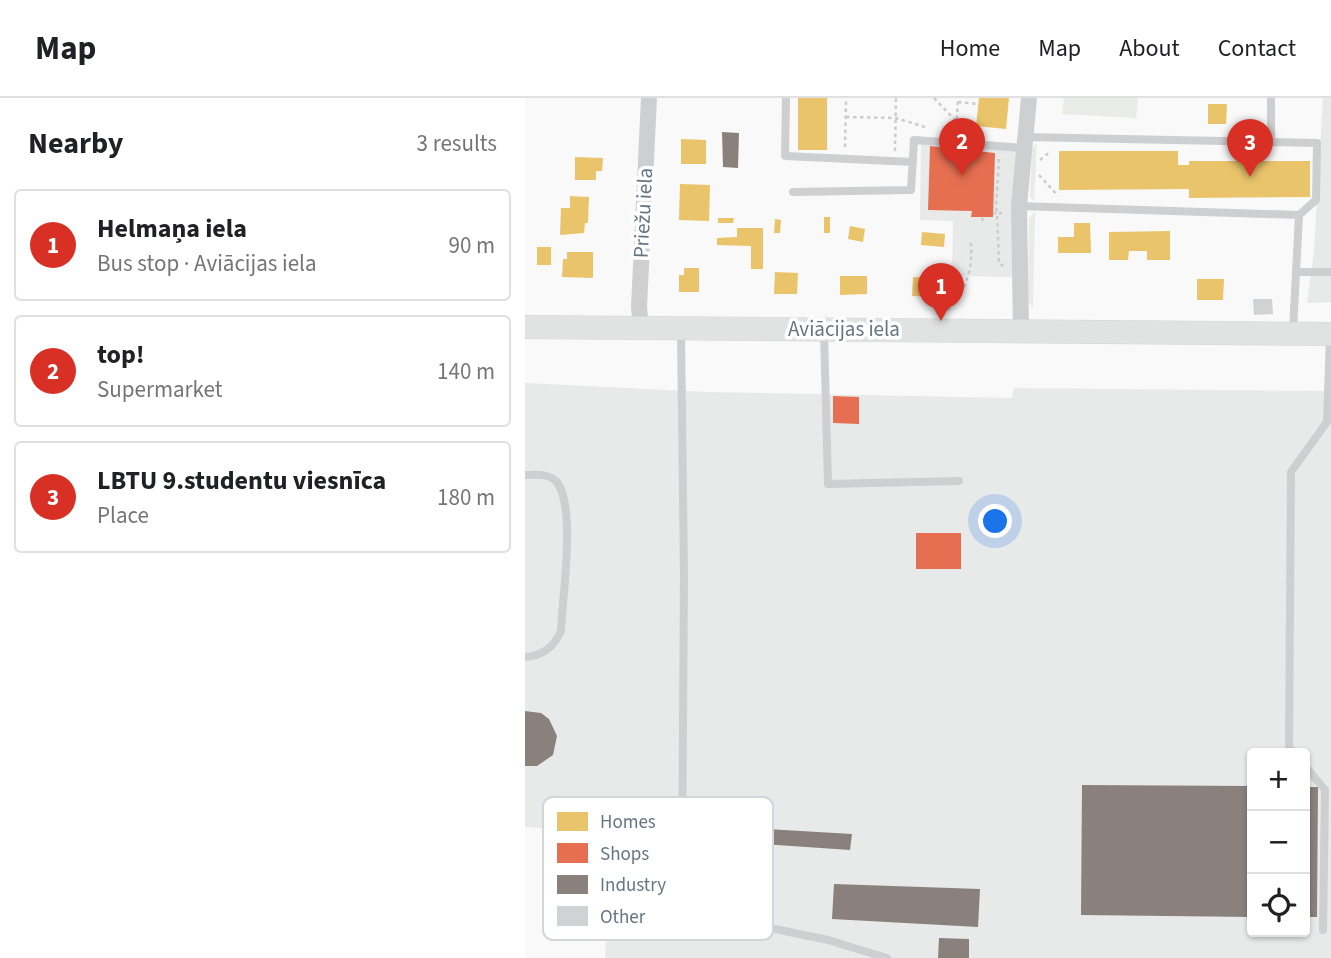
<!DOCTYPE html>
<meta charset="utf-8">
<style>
:root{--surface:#fff;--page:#f6f6f6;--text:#202124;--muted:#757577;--line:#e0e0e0;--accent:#d93025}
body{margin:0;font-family:"Source Sans 3",sans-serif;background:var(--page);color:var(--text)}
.controls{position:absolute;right:21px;bottom:21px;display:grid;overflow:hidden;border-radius:7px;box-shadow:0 2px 5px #0004}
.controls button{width:63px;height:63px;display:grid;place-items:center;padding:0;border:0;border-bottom:2px solid var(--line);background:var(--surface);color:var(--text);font:35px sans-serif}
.you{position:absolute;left:471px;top:424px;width:24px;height:24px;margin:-18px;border:5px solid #fff;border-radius:50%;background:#1a73e8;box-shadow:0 0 0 10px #1a73e833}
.badge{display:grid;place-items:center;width:46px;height:46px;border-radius:50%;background:var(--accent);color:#fff;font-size:23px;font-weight:700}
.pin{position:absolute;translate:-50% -58px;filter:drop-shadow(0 2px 4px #0008)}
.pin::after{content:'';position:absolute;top:37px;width:24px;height:21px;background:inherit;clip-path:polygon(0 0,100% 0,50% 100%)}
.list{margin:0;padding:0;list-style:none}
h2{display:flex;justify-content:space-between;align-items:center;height:91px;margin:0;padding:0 28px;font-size:30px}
h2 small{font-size:23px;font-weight:400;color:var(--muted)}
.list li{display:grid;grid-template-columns:46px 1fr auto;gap:21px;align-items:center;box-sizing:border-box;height:112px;margin:0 14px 14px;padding:0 14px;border:2px solid var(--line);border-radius:7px}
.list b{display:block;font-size:26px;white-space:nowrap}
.list p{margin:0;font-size:23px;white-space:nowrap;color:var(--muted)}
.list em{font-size:23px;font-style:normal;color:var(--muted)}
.icon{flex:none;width:38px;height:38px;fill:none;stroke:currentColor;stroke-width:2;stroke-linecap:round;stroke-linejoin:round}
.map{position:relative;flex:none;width:806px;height:860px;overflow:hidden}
header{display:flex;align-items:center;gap:42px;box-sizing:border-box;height:98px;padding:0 35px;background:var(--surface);border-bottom:2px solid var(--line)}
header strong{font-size:33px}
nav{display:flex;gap:38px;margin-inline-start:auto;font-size:24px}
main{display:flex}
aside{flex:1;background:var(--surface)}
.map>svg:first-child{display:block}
.built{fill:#e8e9e9;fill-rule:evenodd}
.green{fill:#e8ebe6}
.homes{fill:#e9c46a}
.shops{fill:#e76f51}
.industry{fill:#8a817c}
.building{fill:#d0d2d3}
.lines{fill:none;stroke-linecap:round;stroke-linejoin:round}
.secondary-casing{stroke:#d5d6d7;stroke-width:24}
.path{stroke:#cbcccd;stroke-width:2.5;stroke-dasharray:3.5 3.5;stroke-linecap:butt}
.lane{stroke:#cecfd0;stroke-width:8}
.street{stroke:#cecfd0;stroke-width:16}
.secondary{stroke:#e1e2e2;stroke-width:23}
.labels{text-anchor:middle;stroke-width:7;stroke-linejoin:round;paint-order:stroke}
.street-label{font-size:21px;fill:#657683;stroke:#fff}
.key{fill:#fff;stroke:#d1d6da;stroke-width:2}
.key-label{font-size:19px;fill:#657683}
</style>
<header>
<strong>Map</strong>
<nav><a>Home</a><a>Map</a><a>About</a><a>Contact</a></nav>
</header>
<main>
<aside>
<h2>Nearby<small>3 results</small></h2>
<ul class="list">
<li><span class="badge">1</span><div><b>Helmaņa iela</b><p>Bus stop · Aviācijas iela</p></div><em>90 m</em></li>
<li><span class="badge">2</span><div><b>top!</b><p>Supermarket</p></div><em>140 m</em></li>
<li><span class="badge">3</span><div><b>LBTU 9.studentu viesnīca</b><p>Place</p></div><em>180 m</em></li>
</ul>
</aside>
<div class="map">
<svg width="806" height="860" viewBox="0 0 806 860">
<rect width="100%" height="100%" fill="#f9f9f9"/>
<path class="built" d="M798,0H806V204L782,205L789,153Z
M396,44L492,49L488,179L427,178L428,123L395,122Z
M0,285L182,294L487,300L489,290L806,293V860H80L85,734L0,729ZM727,655H780V834H727Z"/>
<path class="green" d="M539,0H613L611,20L537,16Z
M512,45L509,103L505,99L507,51Z
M510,113L508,210L503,203L504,121Z"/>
<path class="homes" d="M273,0H302V52H273Z
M454,0H484L481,31L451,28Z
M683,6H702L701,26H683Z
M156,41L181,42V66H156Z
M534,53H653V67H664V63H785V99L664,100V91L534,92Z
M50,59L78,60L77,73H71V82H50Z
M155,86L185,87L184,123L154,122Z
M45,98L64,99L63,125H60L59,135L35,137L36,110H45Z
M299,119H305V135H299Z
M193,120H209L208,125H193Z
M250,121L256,122L255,135H249Z
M549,125H565L566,155H533V139H549Z
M325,128L340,131L338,144L323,141Z
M212,130H238V171H226V148L192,147V140L212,139Z
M645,133V162H622V153H604L603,162H584V134Z
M397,134L420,136L419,149L396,147Z
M12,149H26V167H12Z
M42,154H68V180L37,179L38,161H42Z
M159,170H174V194H154V177H159Z
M250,174L273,175L272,196H249Z
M315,178H342V196L315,197Z
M388,179L413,180L412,199L387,198Z
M672,181H699L698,202H672Z"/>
<path class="shops" d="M405,48L470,55L468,119H446L447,113L403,112Z
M308,298L334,299V326L308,325Z
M391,435H436V471H391Z"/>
<path class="industry" d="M197,34L214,35L213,70L198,69Z
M0,613L16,615L24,621L32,638L28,657L12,668H0Z
M557,687L727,688V819L556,817Z
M780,689H793L792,819H780Z
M222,730L327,736L325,752L221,745Z
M309,786L455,791L453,829L307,821Z
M414,840L444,841V860H413Z"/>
<path class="building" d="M728,201H747L748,216L729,217Z"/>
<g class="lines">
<defs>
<path id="secondary" d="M0,229L806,236"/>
</defs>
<use href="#secondary" class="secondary-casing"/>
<path class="path" d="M409,0L431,23
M433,4L453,6
M321,19L371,20L403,30
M431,35L433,0
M320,49L321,0
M370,53L371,0
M723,54V63
M474,61L471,110L472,115H477
M515,62L526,53
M514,77L533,98
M468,115H472L474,165L478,168
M457,123L458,119
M423,212C441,193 448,171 446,145"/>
<path class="lane" d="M261,0L260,58L388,64
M746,0V44
M499,39L792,45L791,102L774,117
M268,94L386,92L389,42L498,50
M494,108L774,117L768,233
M772,174H806
M156,234L159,478L157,775L163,795L221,825L303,842L362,860
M299,234L303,386L434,383
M0,377C10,377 23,375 31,383C52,407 37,501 36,533C29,549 18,558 0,559
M769,655L764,649L766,374L802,324L805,239
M780,668L800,692L798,832"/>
<path class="street" d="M116,230L114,209L124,0
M496,232L494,108L504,0"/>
<use href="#secondary" class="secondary"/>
</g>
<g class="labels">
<g class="street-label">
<text transform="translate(118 115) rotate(-87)" y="7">Priežu iela</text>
<text x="319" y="238">Aviācijas iela</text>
</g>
</g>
<rect x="18" y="699" width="230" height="143" rx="10" class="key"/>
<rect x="32" y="714" width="31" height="19" fill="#e9c46a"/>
<rect x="32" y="745" width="31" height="20" fill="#e76f51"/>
<rect x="32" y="777" width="31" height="19" fill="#8a817c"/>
<rect x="32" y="808" width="31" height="20" fill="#d0d2d3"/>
<g class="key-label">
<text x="75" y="730">Homes</text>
<text x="75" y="762">Shops</text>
<text x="75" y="793">Industry</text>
<text x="75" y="825">Other</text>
</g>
</svg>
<div class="controls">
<button>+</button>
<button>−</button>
<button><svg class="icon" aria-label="locate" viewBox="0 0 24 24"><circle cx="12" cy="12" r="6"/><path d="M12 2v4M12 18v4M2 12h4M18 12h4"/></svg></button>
</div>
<div class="you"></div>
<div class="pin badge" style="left:416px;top:223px">1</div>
<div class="pin badge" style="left:437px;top:78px">2</div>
<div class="pin badge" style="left:725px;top:79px">3</div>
</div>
</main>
